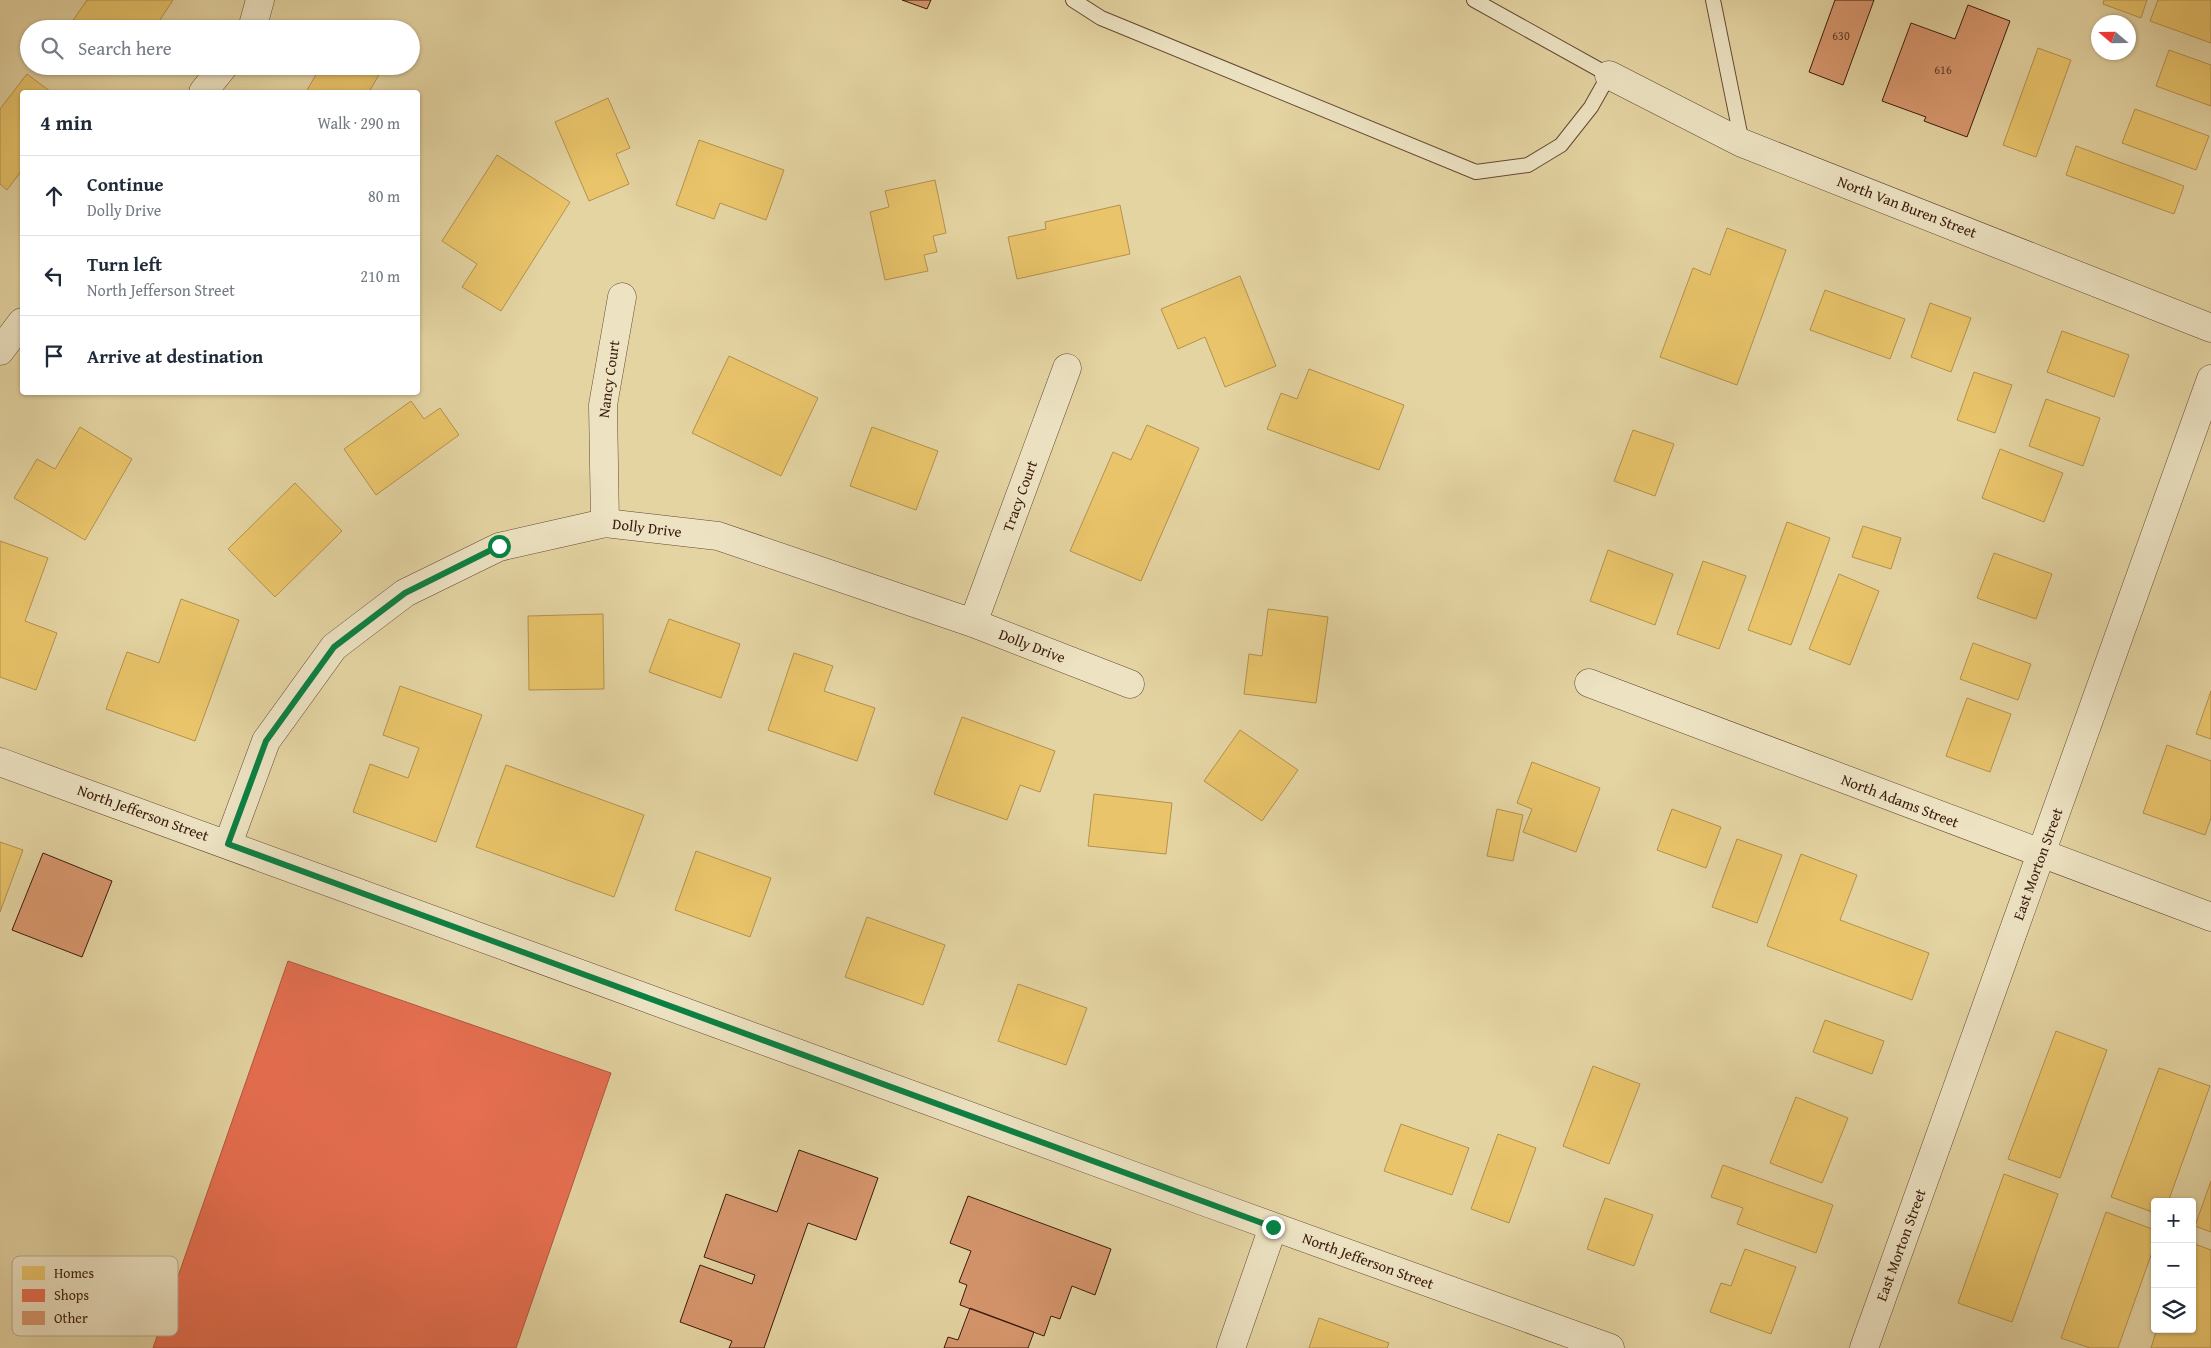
<!DOCTYPE html>
<meta charset="utf-8">
<style>
:root{--surface:#fff;--page:#f6f6f7;--text:#1f2937;--muted:#747a83;--line:#e0e1e3}
body{margin:0;font-family:"Gentium Book Plus",serif;background:var(--page);color:var(--text)}
.controls{position:absolute;right:15px;bottom:15px;display:grid;overflow:hidden;border-radius:5px;box-shadow:0 1px 4px #0004}
.controls button{width:45px;height:45px;display:grid;place-items:center;padding:0;border:0;border-bottom:1px solid var(--line);background:var(--surface);color:var(--text);font:25px sans-serif}
.compass{position:absolute;left:2091px;top:15px;width:45px;height:45px;border-radius:50%;background:var(--surface);box-shadow:0 1px 4px #0004;rotate:290deg}
.stop{position:absolute;width:15px;height:15px;margin:-11px;border:4px solid #0b8043;border-radius:50%;background:#fff}
.stop.end{background:#0b8043;border-color:#fff;box-shadow:0 1px 5px #0008}
.list{margin:0;padding:0;list-style:none}
h2{display:flex;justify-content:space-between;align-items:center;height:65px;margin:0;padding:0 20px;font-size:21px}
h2 small{font-size:16px;font-weight:400;color:var(--muted)}
.list li{display:grid;grid-template-columns:32px 1fr auto;gap:15px;align-items:center;box-sizing:border-box;height:80px;padding:0 20px;border-top:1px solid var(--line)}
.list b{display:block;font-size:19px;white-space:nowrap}
.list p{margin:0;font-size:16px;white-space:nowrap;color:var(--muted)}
.list em{font-size:16px;font-style:normal;color:var(--muted)}
.icon{flex:none;width:28px;height:28px;fill:none;stroke:currentColor;stroke-width:2;stroke-linecap:round;stroke-linejoin:round}
.map{position:relative;flex:none;width:2211px;height:1348px;overflow:hidden}
.search{position:absolute;background:var(--surface);box-shadow:0 1px 4px #0004;left:20px;top:20px;width:400px;height:55px;display:flex;align-items:center;gap:12px;box-sizing:border-box;padding:0 18px;border-radius:28px;color:var(--muted);font-size:19px}
.panel{position:absolute;background:var(--surface);box-shadow:0 1px 4px #0004;left:20px;top:90px;width:400px;height:305px;border-radius:5px}
.map>svg:first-child{display:block}
.homes{fill:#e9c46a;stroke:#b4914e}
.shops{fill:#e76f51;stroke:#b3563c}
.building{fill:#d8976e;stroke:#3a1a0c}
.lines{fill:none;stroke-linecap:round;stroke-linejoin:round}
.lane-casing{stroke:#644832;stroke-width:16}
.street-casing{stroke:#644832;stroke-width:29}
.lane{stroke:#ede3c3;stroke-width:14}
.street{stroke:#ede3c3;stroke-width:28}
.route{stroke:#0b8043;stroke-width:6}
.labels{text-anchor:middle;stroke-width:5;stroke-linejoin:round;paint-order:stroke}
.number-label{font-size:12px;fill:#623924}
.street-label{font-size:15px;fill:#3a1a0c;stroke:#ede3c3}
.key{fill:#ede3c3;stroke:#b7a78c;stroke-width:1}
.key-label{font-size:14px;fill:#3a1a0c}
</style>
<div class="map">
<svg width="2211" height="1348" viewBox="0 0 2211 1348">
<rect width="100%" height="100%" fill="#e4d4a2"/>
<filter id="stains"><feTurbulence type="fractalNoise" baseFrequency=".004" numOctaves="4"/><feColorMatrix values="0 0 0 0 .2 0 0 0 0 .09 0 0 0 0 .02 0 0 0 .5 -.17"/></filter>
<radialGradient id="worn" r=".72"><stop offset=".6" stop-color="#630" stop-opacity="0"/><stop offset="1" stop-color="#630" stop-opacity=".3"/></radialGradient>
<path class="homes" d="M87,0H173L154,29H67Z
M2104,0H2147L2141,18L2103,4Z
M2158,0H2211V43L2150,21Z
M2038,48L2071,60L2036,157L2003,145Z
M2169,50L2211,65V106L2156,86Z
M321,66H384L369,92H306Z
M27,74L51,92H22V170L7,190L0,184V109Z
M608,98L630,148L616,154L629,184L589,201L555,122Z
M2135,109L2209,136L2196,170L2122,143Z
M699,140L784,170L766,220L720,203L714,219L676,205Z
M2076,146L2184,186L2174,214L2066,175Z
M497,155L570,202L501,311L462,287L477,264L442,241Z
M935,180L946,233L933,236L937,252L924,255L928,271L885,280L870,212L889,207L885,191Z
M1120,205L1130,254L1017,279L1008,237L1046,229L1045,222Z
M1727,228L1786,250L1737,385L1660,357L1693,268L1710,275Z
M1240,276L1276,366L1225,387L1205,337L1178,349L1161,309Z
M1825,290L1905,319L1890,359L1810,330Z
M1930,303L1971,318L1951,372L1911,357Z
M2062,331L2129,355L2114,397L2047,372Z
M729,356L818,398L781,476L692,433Z
M1309,369L1404,405L1379,470L1267,429L1281,393L1297,399Z
M1974,372L2012,385L1995,433L1957,420Z
M2046,399L2100,418L2083,466L2029,446Z
M411,401L424,419L440,408L459,435L376,495L344,449Z
M1147,425L1199,448L1141,581L1070,551L1113,452L1131,460Z
M80,427L132,459L85,540L14,498L37,459L55,469Z
M872,427L938,451L916,510L850,486Z
M1633,430L1674,444L1655,496L1614,481Z
M2000,449L2063,473L2044,522L1982,498Z
M295,483L342,531L275,597L228,549Z
M1787,522L1830,538L1791,645L1748,630Z
M1863,526L1901,538L1891,569L1852,557Z
M0,541L48,558L25,621L57,633L36,690L0,677Z
M1608,550L1673,574L1655,625L1590,601Z
M1994,553L2052,574L2036,619L1977,598Z
M1703,561L1746,576L1719,649L1677,634Z
M1839,574L1879,591L1850,665L1809,649Z
M181,599L239,620L195,741L106,709L127,652L159,663Z
M1268,609L1328,617L1316,703L1244,694L1249,654L1262,656Z
M603,614L604,689L529,690L528,616Z
M669,619L740,644L721,698L649,672Z
M1973,643L2031,664L2018,700L1960,679Z
M794,653L833,666L824,691L875,708L857,761L768,730Z
M400,686L482,715L436,842L353,812L370,764L408,778L419,748L383,735Z
M2211,691V739L2196,734Z
M1967,698L2011,714L1990,772L1946,756Z
M962,717L1055,751L1040,792L1020,785L1007,820L934,794Z
M1240,730L1298,770L1262,821L1204,781Z
M2167,745L2211,761V818L2205,835L2143,813Z
M1532,762L1600,788L1576,852L1523,832L1532,809L1517,803Z
M506,765L644,815L614,897L476,847Z
M1094,794L1172,803L1166,854L1088,846Z
M1497,809L1523,815L1513,861L1487,856Z
M1672,809L1721,827L1706,868L1657,850Z
M1737,839L1782,855L1757,923L1712,907Z
M0,842L23,850L0,912Z
M696,851L771,878L750,937L675,910Z
M1801,854L1857,875L1840,920L1929,953L1912,1000L1767,946Z
M867,917L945,945L923,1005L845,977Z
M1018,984L1087,1008L1066,1065L998,1041Z
M1825,1020L1884,1041L1872,1074L1813,1052Z
M2056,1031L2107,1050L2060,1178L2008,1159Z
M1593,1066L1640,1084L1609,1164L1563,1146Z
M2159,1068L2210,1086L2168,1202H2155V1213L2111,1197Z
M1796,1097L1848,1118L1822,1183L1770,1163Z
M1401,1124L1469,1148L1452,1195L1384,1171Z
M1498,1134L1536,1148L1509,1223L1471,1209Z
M1723,1165L1833,1205L1816,1253L1737,1224L1743,1208L1711,1197Z
M2004,1174L2058,1194L2012,1322L1958,1303Z
M2211,1181V1232L2195,1226Z
M1605,1198L1653,1215L1634,1266L1587,1249Z
M2106,1212L2155,1230V1244L2118,1348H2090L2061,1338Z
M2192,1243L2211,1250V1348H2151L2157,1329H2192Z
M1745,1249L1796,1267L1771,1334L1710,1312L1721,1283L1731,1286Z
M1319,1318L1389,1343L1387,1348H1309Z"/>
<path class="shops" d="M288,961L611,1073L516,1348H153Z"/>
<path class="building" d="M902,0H931L927,9Z
M1835,0H1874L1843,85L1809,72Z
M1968,5L2010,21L1967,137L1924,121L1926,117L1882,101L1911,23L1955,39Z
M43,853L112,881L82,957L12,930Z
M799,1150L878,1178L856,1240L808,1223L764,1348H729L732,1341L680,1322L700,1265L752,1284L755,1275L704,1257L726,1194L777,1212Z
M968,1196L1111,1249L1095,1295L1072,1286L1060,1319L1051,1316L1044,1336L960,1305L967,1285L959,1282L971,1251L950,1243Z
M970,1308L1034,1332L1028,1348H944L948,1337L958,1340Z"/>
<g class="lines">
<defs>
<path id="lane" d="M1073,0L1101,18L1476,172L1528,165L1561,145L1591,107L1609,75L1474,0
M1713,0L1742,143"/>
<path id="street" d="M252,29L260,0
M1609,75L1742,143L2211,328
M203,92L224,66
M0,351L22,322
M605,523L603,405L622,297
M973,623L1067,368
M1589,683L2211,917
M0,762L1208,1203L1610,1348
M228,844L266,741L334,647L405,593L499,547L605,523L718,536L973,623L1130,684
M1231,1348L1273,1227
M1864,1348L2211,379"/>
</defs>
<use href="#lane" class="lane-casing"/>
<use href="#street" class="street-casing"/>
<use href="#lane" class="lane"/>
<use href="#street" class="street"/>
</g>
<g class="lines">
<path class="route" d="M499,546L405,593L334,647L266,741L228,844L1273,1227"/>
</g>
<g class="labels">
<g class="number-label">
<text x="1841" y="40">630</text>
<text x="1943" y="74">616</text>
</g>
<g class="street-label">
<text transform="translate(1907 207) rotate(21)" y="5">North Van Buren Street</text>
<text transform="translate(609 379) rotate(-82)" y="5">Nancy Court</text>
<text transform="translate(1020 496) rotate(-70)" y="5">Tracy Court</text>
<text transform="translate(647 528) rotate(7)" y="5">Dolly Drive</text>
<text transform="translate(1032 646) rotate(21)" y="5">Dolly Drive</text>
<text transform="translate(1900 801) rotate(21)" y="5">North Adams Street</text>
<text transform="translate(143 813) rotate(20)" y="5">North Jefferson Street</text>
<text transform="translate(2038 864) rotate(-70)" y="5">East Morton Street</text>
<text transform="translate(1901 1245) rotate(-70)" y="5">East Morton Street</text>
<text transform="translate(1368 1261) rotate(20)" y="5">North Jefferson Street</text>
</g>
</g>
<rect x="12" y="1256" width="166" height="80" rx="8" class="key"/>
<rect x="22" y="1266" width="23" height="14" fill="#e9c46a"/>
<rect x="22" y="1289" width="23" height="13" fill="#e76f51"/>
<rect x="22" y="1311" width="23" height="14" fill="#d8976e"/>
<g class="key-label">
<text x="54" y="1278">Homes</text>
<text x="54" y="1300">Shops</text>
<text x="54" y="1323">Other</text>
</g>
<rect width="100%" height="100%" filter="url(#stains)"/>
<rect width="100%" height="100%" fill="url(#worn)"/>
</svg>
<div class="controls">
<button>+</button>
<button>−</button>
<button><svg class="icon" aria-label="layers" viewBox="0 0 24 24"><path d="M12 4l9 5-9 5-9-5zM3 14l9 5 9-5"/></svg></button>
</div>
<svg class="compass" viewBox="-18 -18 36 36"><path d="M0-13l5 13h-10z" fill="#e53935"/><path d="M0 13l5-13h-10z" fill="#747a83"/></svg>
<div class="stop" style="left:499px;top:546px"></div>
<div class="stop end" style="left:1273px;top:1227px"></div>
<div class="search"><svg class="icon" aria-label="search" viewBox="0 0 24 24"><circle cx="10" cy="10" r="6"/><path d="M15 15l6 6"/></svg>Search here</div>
<section class="panel">
<h2>4 min<small>Walk · 290 m</small></h2>
<ul class="list">
<li><svg class="icon" aria-label="ahead" viewBox="0 0 24 24"><path d="M12 20V5M6 11l6-6 6 6"/></svg><div><b>Continue</b><p>Dolly Drive</p></div><em>80 m</em></li>
<li><svg class="icon" aria-label="left" viewBox="0 0 24 24"><path d="M17 20v-9H6M10 6l-5 5 5 5"/></svg><div><b>Turn left</b><p>North Jefferson Street</p></div><em>210 m</em></li>
<li><svg class="icon" aria-label="arrive" viewBox="0 0 24 24"><path d="M6 21V4h12l-3 4 3 4H6"/></svg><div><b>Arrive at destination</b></div></li>
</ul>
</section>
</div>
